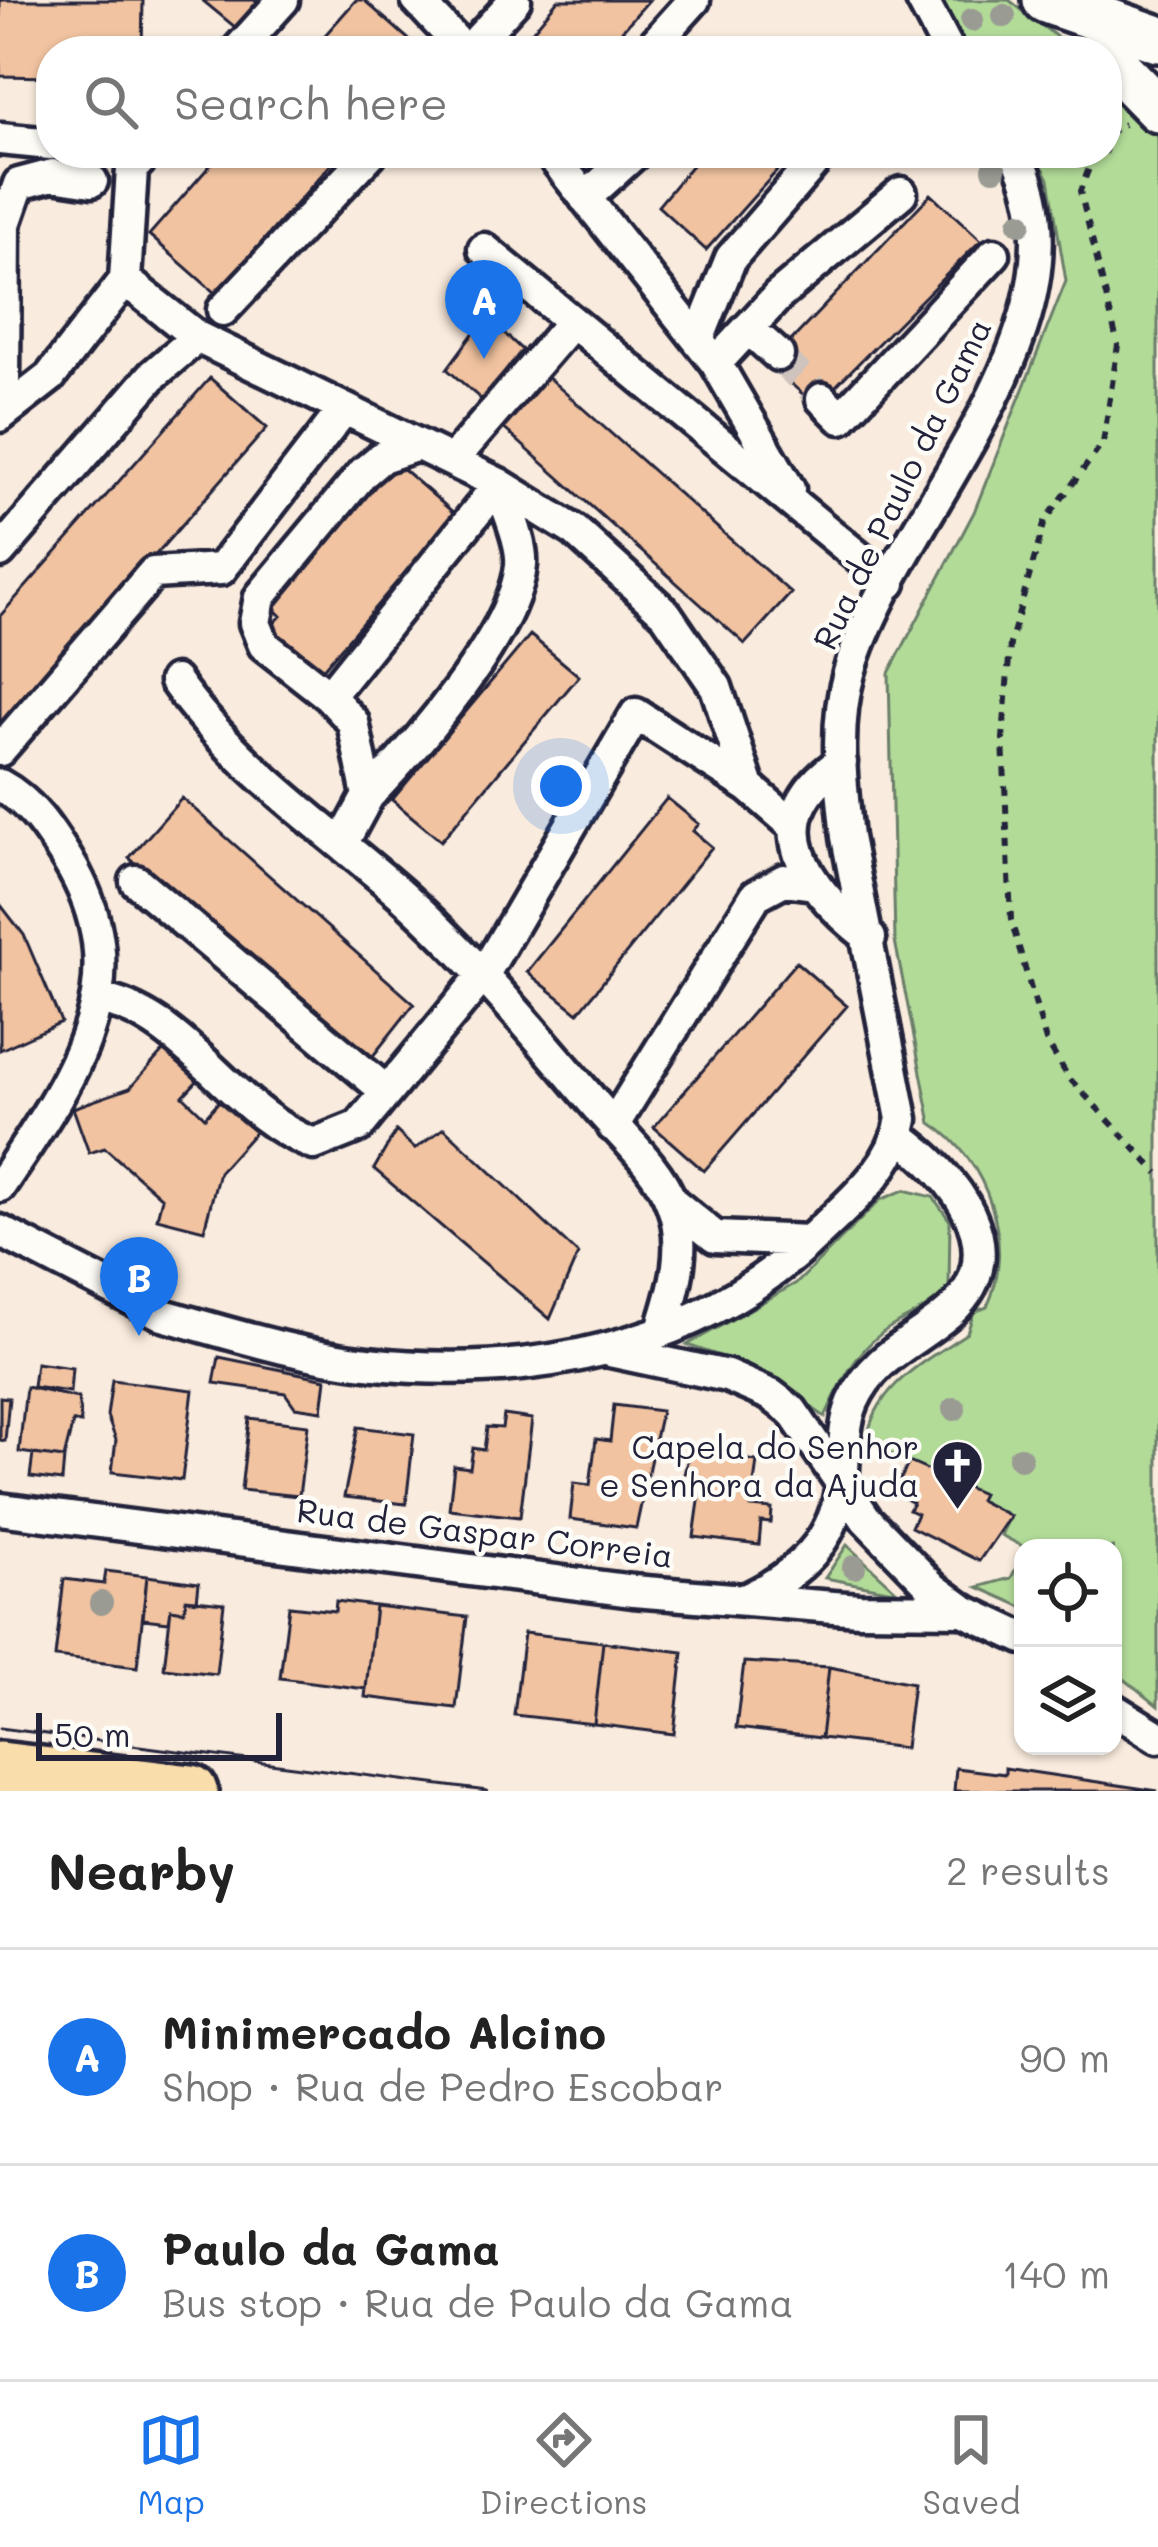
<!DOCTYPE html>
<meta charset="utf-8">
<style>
:root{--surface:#fff;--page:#f6f6f6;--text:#222;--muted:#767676;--line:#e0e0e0;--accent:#1a73e8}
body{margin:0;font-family:Mali,sans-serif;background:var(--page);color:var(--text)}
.controls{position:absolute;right:36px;bottom:36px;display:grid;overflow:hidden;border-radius:24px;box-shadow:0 3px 9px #0004}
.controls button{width:108px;height:108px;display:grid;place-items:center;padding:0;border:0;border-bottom:3px solid var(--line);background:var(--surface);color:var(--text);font:60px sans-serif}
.scale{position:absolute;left:36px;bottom:30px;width:246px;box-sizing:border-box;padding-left:12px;border:6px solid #22223b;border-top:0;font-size:33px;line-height:42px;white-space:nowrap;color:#22223b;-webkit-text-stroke:9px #fdfcf7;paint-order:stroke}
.you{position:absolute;left:561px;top:786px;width:42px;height:42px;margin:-30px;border:9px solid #fff;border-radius:50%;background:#1a73e8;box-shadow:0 0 0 18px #1a73e833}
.badge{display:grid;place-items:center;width:78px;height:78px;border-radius:50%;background:var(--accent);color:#fff;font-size:39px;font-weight:700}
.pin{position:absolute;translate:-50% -99px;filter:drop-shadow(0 3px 6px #0008)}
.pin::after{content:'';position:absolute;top:63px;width:42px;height:36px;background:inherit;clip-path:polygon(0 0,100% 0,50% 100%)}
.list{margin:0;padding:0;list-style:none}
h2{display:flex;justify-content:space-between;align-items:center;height:156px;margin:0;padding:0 48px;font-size:51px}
h2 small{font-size:39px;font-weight:400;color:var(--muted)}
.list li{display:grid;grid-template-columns:78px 1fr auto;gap:36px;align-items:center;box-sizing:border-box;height:216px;padding:0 48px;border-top:3px solid var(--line)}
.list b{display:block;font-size:45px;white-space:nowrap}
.list p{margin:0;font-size:39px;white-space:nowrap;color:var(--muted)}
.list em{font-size:39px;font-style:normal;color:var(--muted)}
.icon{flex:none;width:66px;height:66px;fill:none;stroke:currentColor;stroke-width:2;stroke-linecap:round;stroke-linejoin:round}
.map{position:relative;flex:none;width:1158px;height:1791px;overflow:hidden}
.search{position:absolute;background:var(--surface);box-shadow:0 3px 9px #0004;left:36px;right:36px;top:36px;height:132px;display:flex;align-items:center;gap:30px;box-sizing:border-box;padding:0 42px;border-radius:48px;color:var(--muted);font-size:45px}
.sheet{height:588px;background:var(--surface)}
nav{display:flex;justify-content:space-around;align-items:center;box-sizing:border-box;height:168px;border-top:3px solid var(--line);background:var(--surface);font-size:33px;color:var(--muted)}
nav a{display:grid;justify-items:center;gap:6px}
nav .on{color:var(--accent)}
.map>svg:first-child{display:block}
.green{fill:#b2db98;stroke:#6a7e6a;stroke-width:3}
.building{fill:#f1c3a0;stroke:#22223b;stroke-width:3}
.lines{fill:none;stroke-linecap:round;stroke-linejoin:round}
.street-tunnel{stroke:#cec3bd;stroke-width:30;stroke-dasharray:30 15;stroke-linecap:butt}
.street-casing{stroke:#22223b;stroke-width:39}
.secondary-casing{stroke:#22223b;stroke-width:54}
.primary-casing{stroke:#22223b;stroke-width:60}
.path{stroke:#22223b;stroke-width:6;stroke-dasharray:9 9;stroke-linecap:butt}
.street{stroke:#fdfcf7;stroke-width:30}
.secondary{stroke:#fdfcf7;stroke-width:45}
.primary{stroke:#f9ddab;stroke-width:51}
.tram{stroke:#22223b;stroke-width:3}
.tree{fill:#9a9b93}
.labels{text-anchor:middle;stroke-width:9;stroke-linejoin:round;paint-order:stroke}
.street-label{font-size:33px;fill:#22223b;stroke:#fdfcf7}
.poi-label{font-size:33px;fill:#22223b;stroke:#fdfcf7;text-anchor:end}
</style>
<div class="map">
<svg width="1158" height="1791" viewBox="0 0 1158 1791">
<rect width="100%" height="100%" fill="#f9ebdd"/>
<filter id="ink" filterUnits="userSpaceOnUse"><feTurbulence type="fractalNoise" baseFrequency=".00833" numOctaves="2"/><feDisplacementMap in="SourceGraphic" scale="24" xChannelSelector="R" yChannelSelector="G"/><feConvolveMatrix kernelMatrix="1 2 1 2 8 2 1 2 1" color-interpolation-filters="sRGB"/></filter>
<g filter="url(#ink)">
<path class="green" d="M936,0H1009L1075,51H970Z
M1107,79L1158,138V1706L1113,1670V1548H1026L1001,1535L1010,1516L979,1500L981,1494L866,1443C875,1385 924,1362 967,1333L974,1312L987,1307C1016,1245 988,1159 931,1123L895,941L889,673L974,512L1066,281L1049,179L1035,153H1107Z
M904,1190L933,1197L950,1221L949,1287C932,1307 916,1313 894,1325C859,1345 841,1382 825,1417L756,1368L687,1345L798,1282L880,1200Z
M847,1545L898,1592L825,1578Z
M1023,1554V1607L978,1587L1011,1578Z"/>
<path class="building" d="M0,0H143L142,51H51V77L0,76Z
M202,0H259L236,28Z
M356,0H364L422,51H311Z
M558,0H649L604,51H516Z
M221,153H341L216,294L149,235Z
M702,153H793L706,250L658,206Z
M931,194L981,240L816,406L769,364Z
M486,316L522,350L483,401L447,369Z
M544,374L791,593L745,644L499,424Z
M210,378L267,428L0,732V616Z
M397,464L455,514L315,678L268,630L281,616L272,607L279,599L273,594L382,472L387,476Z
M530,635L579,676L441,841L392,800Z
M182,798L414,1004L369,1061L129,858Z
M667,798L699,824L693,831L712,847L578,1013L527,972Z
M0,904L24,935L61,1022L0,1050Z
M796,962L847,1006L704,1171L654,1127Z
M164,1050L198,1080L183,1096L205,1117L220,1100L255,1132L219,1172L204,1230L157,1218L162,1198L105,1148L89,1153L73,1108L130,1088Z
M444,1128L578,1254L550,1319L374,1169L396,1131L415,1149Z
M219,1357L326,1379L322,1411L295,1407L285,1393L214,1383Z
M36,1363L72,1368L70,1392L33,1387Z
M112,1380L193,1390L182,1480L112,1472L116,1440L107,1416Z
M26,1387L78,1398L81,1423L73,1422L64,1458L19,1452Z
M0,1397L9,1398L5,1441L0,1440Z
M614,1405L661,1411L636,1528L570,1519L574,1483L590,1485L596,1439L610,1441Z
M504,1415L532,1419L520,1517L449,1509L454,1466L470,1468L473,1448L484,1450L487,1427L502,1428Z
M249,1418L308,1425L299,1496L241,1490Z
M358,1427L414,1434L406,1504L344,1497Z
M725,1445L723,1457L757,1461L751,1507L772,1509L771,1523L761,1522L759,1545L694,1537L700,1494L680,1492L689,1453Z
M33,1454L64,1458L62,1481L30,1477Z
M909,1462L982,1494L979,1500L1010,1516L979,1561L911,1527L917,1514L909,1510L913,1503L894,1492Z
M106,1571L147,1576L137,1667L55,1657L64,1579L104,1584Z
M147,1576L199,1583L197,1601L186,1599L184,1611L171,1609L169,1622L143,1619Z
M186,1599L224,1603L216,1674L164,1668L171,1609L184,1611Z
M336,1601L375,1606L366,1689L280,1678L289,1606L335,1611Z
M375,1606L467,1617L456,1708L365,1697Z
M524,1633L603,1642L594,1724L514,1715Z
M603,1642L683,1652L674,1734L594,1724Z
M744,1662L829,1667L821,1738L736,1728Z
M829,1667L913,1683L905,1748L821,1738Z
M956,1768L1005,1774V1768L1158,1791H954Z"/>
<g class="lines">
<path class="street-tunnel" d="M778,355L822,399"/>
<defs>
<path id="street" d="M417,0L465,51
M922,0L949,51
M237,51L283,0
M468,51L515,0
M648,51L694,0
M0,139L51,144
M147,153L132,169L125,280L197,337L499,484L575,531L666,614L716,687L749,787
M550,153L716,363L789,489
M585,198L635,153
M484,249L890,583
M223,310L371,153
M748,328L778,355
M698,340L731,258L822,153
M716,363L778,296L901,193
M4,389L5,224L19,184L53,175L92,181
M822,399L841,418L994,254
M0,416L50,377L125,280
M452,461L571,323
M0,552L153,375L197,337
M175,681C235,767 323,826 401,894C472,958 532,1030 594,1103C618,1132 659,1167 672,1204C688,1245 675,1289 662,1329
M329,696L264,645L255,623L260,597L363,473L382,457L418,445
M0,750L153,573L221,569L344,409
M841,762C755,820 806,889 870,938
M0,785C31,802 49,830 67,859C144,984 69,1082 0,1186
M368,796C415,747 515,633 521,565C523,542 506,507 499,484
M342,844L368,796L353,722L329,696L499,484
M136,881L387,1092
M97,999C184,1012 232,1115 314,1144L359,1126L484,974L636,714L749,787L794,826
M613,1126L756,895L784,880L814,884
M672,1202L715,1237L809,1241
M0,1231L163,1315C228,1333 300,1356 367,1363C528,1381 698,1349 817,1234C851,1201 893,1168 902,1119L847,837C841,784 834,725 849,673C894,516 1103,324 1016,153
M610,1351L727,1376L771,1395L792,1411L866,1519L933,1588L963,1610L1023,1638
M0,1509L633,1591L859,1609L963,1610
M749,1598C799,1573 835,1542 842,1483C845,1455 842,1428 853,1402C875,1353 916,1343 952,1310C1016,1249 952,1173 899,1136
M1113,1709L1158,1737"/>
<path id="secondary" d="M1046,0L1158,39
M1107,57L1158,109"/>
<path id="primary" d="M0,1768L191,1791"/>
</defs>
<use href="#street" class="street-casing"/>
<use href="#secondary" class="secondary-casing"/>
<use href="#primary" class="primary-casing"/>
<path class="path" d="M1107,134L1124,124
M1095,153L1080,191L1118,345L1103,443L1045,521L1010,644L1003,739L1011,920L1046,1041L1069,1078L1158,1173"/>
<use href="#street" class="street"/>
<use href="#secondary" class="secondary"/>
<use href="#primary" class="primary"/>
<path class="tram" d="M0,1728L487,1791"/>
</g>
<g class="tree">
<circle cx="1004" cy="16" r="12"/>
<circle cx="972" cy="20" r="12"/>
<circle cx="994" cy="169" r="12"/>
<circle cx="1020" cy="223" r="12"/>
<circle cx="954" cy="1409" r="12"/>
<circle cx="1020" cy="1458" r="12"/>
<circle cx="854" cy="1567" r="12"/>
<circle cx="101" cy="1603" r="12"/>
</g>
</g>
<defs>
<symbol id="church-pin" viewBox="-11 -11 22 30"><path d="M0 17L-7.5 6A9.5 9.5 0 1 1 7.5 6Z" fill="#22223b" stroke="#fdfcf7"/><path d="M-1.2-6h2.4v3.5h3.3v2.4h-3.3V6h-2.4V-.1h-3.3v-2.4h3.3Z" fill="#fff"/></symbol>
</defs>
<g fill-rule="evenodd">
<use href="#church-pin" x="928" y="1436" width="59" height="81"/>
</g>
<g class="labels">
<g class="street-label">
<text transform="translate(902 484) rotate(-64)" y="12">Rua de Paulo da Gama</text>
<text transform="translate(485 1533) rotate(7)" y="12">Rua de Gaspar Correia</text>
</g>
<g class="poi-label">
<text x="919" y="1459">Capela do Senhor<tspan x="919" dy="38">e Senhora da Ajuda</tspan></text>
</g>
</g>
</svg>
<div class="controls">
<button><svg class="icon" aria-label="locate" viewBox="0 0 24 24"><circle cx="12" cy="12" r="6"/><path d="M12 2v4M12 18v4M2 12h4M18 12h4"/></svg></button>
<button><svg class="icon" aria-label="layers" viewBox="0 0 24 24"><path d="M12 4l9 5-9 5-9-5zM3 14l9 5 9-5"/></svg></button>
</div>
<div class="scale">50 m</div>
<div class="you"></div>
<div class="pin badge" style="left:484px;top:359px">A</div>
<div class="pin badge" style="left:139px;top:1336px">B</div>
<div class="search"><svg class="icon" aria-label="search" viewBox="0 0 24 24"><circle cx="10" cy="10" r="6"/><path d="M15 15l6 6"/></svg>Search here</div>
</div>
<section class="sheet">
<h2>Nearby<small>2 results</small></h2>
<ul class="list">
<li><span class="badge">A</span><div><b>Minimercado Alcino</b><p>Shop · Rua de Pedro Escobar</p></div><em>90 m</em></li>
<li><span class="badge">B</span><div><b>Paulo da Gama</b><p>Bus stop · Rua de Paulo da Gama</p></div><em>140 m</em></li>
</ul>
</section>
<nav>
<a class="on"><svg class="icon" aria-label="map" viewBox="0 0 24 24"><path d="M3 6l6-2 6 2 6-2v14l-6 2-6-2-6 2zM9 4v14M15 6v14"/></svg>Map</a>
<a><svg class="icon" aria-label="directions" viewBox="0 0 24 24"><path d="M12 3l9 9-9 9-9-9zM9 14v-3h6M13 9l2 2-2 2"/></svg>Directions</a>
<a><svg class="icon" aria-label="saved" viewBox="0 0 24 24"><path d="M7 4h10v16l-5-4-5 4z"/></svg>Saved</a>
</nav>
